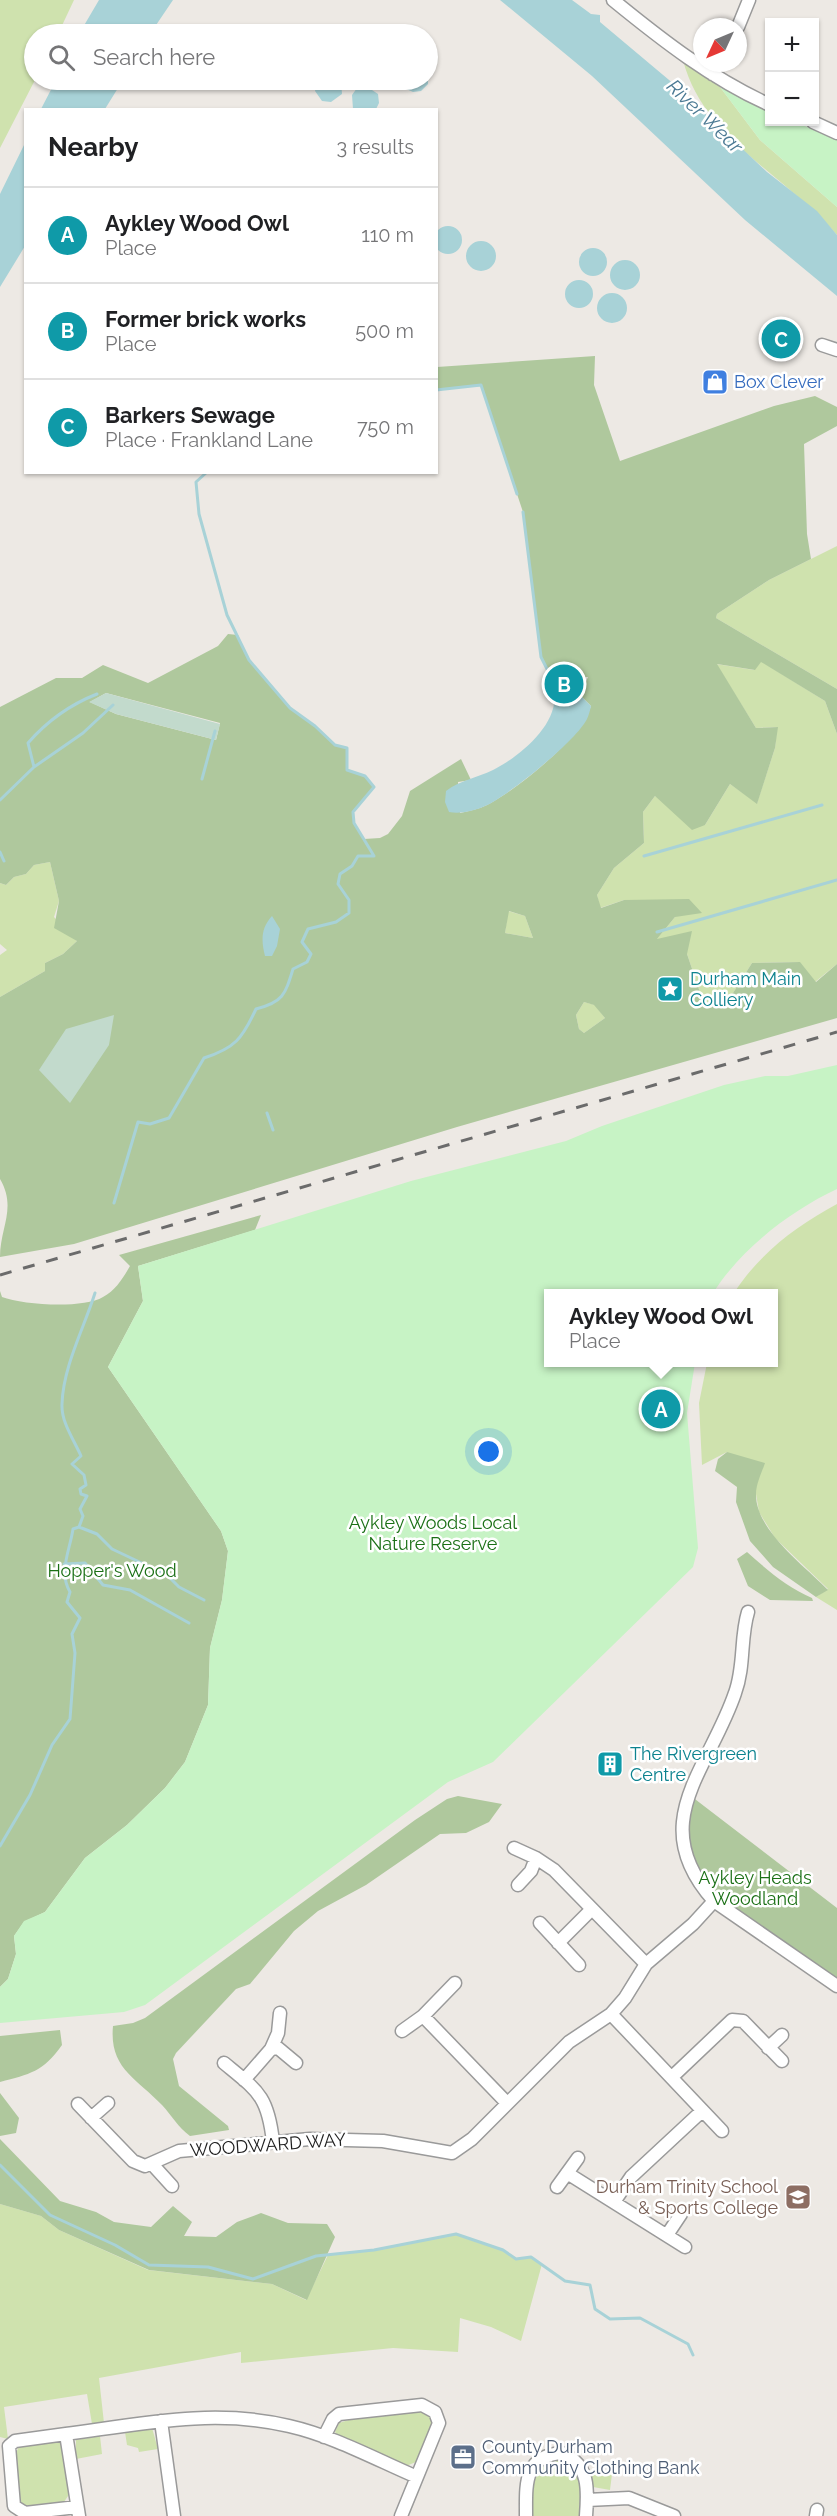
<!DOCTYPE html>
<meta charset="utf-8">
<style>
:root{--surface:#fff;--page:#f2f2f2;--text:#202124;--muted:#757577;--line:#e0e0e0;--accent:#d93025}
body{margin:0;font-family:Raleway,sans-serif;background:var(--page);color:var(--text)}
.controls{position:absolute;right:18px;top:18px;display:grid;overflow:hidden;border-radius:0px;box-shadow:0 2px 4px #0004}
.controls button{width:54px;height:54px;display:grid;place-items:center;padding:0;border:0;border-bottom:2px solid var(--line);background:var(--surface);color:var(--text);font:30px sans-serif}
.compass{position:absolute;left:693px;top:18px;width:54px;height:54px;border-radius:50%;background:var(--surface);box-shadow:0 2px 4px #0004;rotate:226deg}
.you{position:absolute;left:489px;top:1452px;width:21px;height:21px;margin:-15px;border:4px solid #fff;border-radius:50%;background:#1a73e8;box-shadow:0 0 0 9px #1a73e833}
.badge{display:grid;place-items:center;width:39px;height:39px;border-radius:50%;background:var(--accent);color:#fff;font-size:20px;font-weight:700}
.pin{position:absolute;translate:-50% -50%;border:3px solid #fff;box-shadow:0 2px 6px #0006}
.popup{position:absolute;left:544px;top:1289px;width:234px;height:78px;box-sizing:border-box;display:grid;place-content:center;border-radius:0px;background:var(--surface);filter:drop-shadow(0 2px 4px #0005);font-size:20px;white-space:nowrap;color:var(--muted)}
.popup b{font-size:22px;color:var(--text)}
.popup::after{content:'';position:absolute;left:50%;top:100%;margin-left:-12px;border:12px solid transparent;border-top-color:var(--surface)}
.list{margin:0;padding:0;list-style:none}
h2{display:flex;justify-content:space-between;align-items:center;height:78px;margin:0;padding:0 24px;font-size:26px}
h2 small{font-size:20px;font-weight:400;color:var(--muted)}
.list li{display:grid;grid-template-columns:39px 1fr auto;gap:18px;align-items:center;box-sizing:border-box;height:96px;padding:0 24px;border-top:2px solid var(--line)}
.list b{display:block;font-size:22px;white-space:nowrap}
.list p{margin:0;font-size:20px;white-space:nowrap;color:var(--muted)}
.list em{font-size:20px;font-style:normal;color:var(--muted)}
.icon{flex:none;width:33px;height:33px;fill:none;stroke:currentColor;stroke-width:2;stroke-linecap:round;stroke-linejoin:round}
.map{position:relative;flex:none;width:837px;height:2516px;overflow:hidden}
.search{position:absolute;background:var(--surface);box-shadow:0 2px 4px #0004;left:24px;top:24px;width:414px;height:66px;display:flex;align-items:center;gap:15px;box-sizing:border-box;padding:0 21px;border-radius:33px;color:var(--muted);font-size:22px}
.panel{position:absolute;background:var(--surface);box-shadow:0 2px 4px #0004;left:24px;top:108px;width:414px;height:366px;border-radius:0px}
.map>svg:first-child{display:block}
.grass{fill:#cfe2ae}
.forest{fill:#afc89d;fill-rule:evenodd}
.wetland{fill:#c2dacc}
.park{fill:#c7f3c5}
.water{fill:#a8d2d7}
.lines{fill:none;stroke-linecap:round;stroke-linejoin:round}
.stream{stroke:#a8d2d7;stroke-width:3}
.minor-casing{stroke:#9a9a9a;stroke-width:15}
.minor{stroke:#fff;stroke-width:12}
.rail{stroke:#6b6b6b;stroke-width:3;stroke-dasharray:12 12;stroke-linecap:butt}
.labels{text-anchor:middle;stroke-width:5;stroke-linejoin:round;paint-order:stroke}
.shop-label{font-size:18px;fill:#366cbe;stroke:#fff;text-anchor:start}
.culture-label{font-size:18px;fill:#0d838f;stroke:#fff;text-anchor:start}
.park-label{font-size:18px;fill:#1b7016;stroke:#fff}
.street-label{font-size:18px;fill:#1d1d1d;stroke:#fff}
.education-label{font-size:18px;fill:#785e54;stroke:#fff;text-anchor:end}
.service-label{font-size:18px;fill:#4e5e75;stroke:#fff;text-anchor:start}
.water-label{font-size:20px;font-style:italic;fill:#4c7a94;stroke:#fff}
</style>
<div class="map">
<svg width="837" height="2516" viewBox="0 0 837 2516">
<rect width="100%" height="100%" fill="#ede9e4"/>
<path class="grass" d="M0,0H74L58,34H34L35,80L0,148Z
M683,60L720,87L760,140L837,207V235C788,177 703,139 683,60Z
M837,546V689L716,618L717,614L769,580Z
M761,661L825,701L837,734V964L815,982L799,962L752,963L733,993L705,1007L687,954L656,940L675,917L624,900L600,908L597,895L614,868L644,843L643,812L655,796L705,825L730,784L757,803L775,748L777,727L756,728L716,664L754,670Z
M50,862L59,901L54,917L77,941L63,954L45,963V971L0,997V955L7,950L0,944V883L6,885L14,877L26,874L34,865Z
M508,911L525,916L533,938L505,933Z
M584,1002L595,1005L605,1018L584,1033L579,1029L576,1015Z
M837,1204V1610L816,1597L828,1589L775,1538L759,1512L756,1494L727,1452L702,1465L699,1403L707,1363L774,1362V1294L734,1293C759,1254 796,1226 837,1204Z
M0,2204L41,2216L59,2230L148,2270L272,2284L306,2300L328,2255L374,2250L456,2234L503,2250L515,2259L531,2257L542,2264L521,2341L491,2327L460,2318L458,2352L393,2348L241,2363V2352L99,2378L104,2423L92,2424L87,2394L4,2407L8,2439L0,2437Z
M423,2410L429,2413L433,2422L416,2462L406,2466L339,2437L335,2432L339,2423L355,2418Z
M152,2428L158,2449L139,2452L138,2448L127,2445L125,2432Z
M100,2436L102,2454L76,2459V2440Z
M61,2440L70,2493L64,2502C53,2503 30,2510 22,2503C13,2495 9,2448 24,2443C34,2439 50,2441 61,2440Z
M560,2457L582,2474V2516H533V2477L538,2466Z
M591,2473L612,2474L610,2490L593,2487Z"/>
<path class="forest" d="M595,356L594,385L620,461L774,406L815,396L837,407V426L804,444L807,534L811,559L769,580L717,614L716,618L837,689V734L825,701L761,662L755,670L717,664L756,728L778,727L775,748L757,804L730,784L705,825L692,830L655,796L643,812L644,843L614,868L597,895L601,908L624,900L689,899L702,913L675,917L657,939L692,931L687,954L705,1007L733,993L752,963L800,962L816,982L837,964V1018L457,1127L74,1244L0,1257C0,1227 17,1208 0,1179V997L45,971V963L63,954L77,941L54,928L59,901L50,862L34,865L26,874L14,877L6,885L0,883V707L56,678H82L103,665L148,683L218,646L228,634L238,635L249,660L290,708L315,726L335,745L347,748V770L365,776L374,787L353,812L354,823L364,839L380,838L388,834L402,816L410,791L461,759L471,780L458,782L460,813C469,811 479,809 487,805C518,789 581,738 591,706L580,695L588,677H551L541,657L523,512L481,386L437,390V367ZM106,693L220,723L216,740L116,714L90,702ZM509,911L525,916L533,938L505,933ZM584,1002L594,1005L605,1018L584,1033L579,1029L576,1015Z
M261,1215L255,1230L138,1266L143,1301L108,1367L221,1531L228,1551L222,1600L210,1648L208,1705L185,1762L165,1788L127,1825L85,1858L45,1912L24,1922L14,1936L16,1954L8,1979L0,1987V1291L2,1297C23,1305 83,1309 103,1297C116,1290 123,1278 130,1266L119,1255Z
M727,1452L765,1463C762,1472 756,1484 756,1494C755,1530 805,1566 828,1590L816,1597L773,1567L750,1541L736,1502L737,1487L715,1471L718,1459Z
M747,1552C767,1570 787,1587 812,1598L813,1601L770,1600L748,1586L737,1559Z
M687,1793L837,1908V1986L698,1883L682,1815Z
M458,1796L502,1804L489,1822L466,1833L440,1834L366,1885L318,1911L294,1931L250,1984L236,1989L176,2053L173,2059L179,2086L228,2126L229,2130L190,2136C178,2127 172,2116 162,2105C136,2078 109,2068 113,2026L133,2023L145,2018L415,1820L447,1799Z
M60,2030L62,2045C43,2072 30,2074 0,2082V2036Z
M0,2093L19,2118L16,2133L0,2136Z
M0,2139L60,2201L96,2212L114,2222L151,2227L173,2206L192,2222L184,2236L216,2237L237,2222L261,2213L288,2223L327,2224L335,2237L307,2300L272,2284L149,2270L59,2230L41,2216L0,2204Z"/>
<path class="wetland" d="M106,693L220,724L216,740L116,714L89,702Z
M114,1015L109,1045L70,1103L39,1070L66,1029Z"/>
<path class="park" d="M720,87L769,112L770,122H795L837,139V207L760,140Z
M837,1065V1189C790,1211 741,1249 713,1293L548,1294V1362L695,1363L687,1413L698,1548L693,1567L493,1762L448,1782L145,2005L124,2012L0,2023V1987L8,1979L16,1954L14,1936L24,1921L45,1912L85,1858L127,1825L165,1788L185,1762L208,1705L210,1648L222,1600L228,1551L221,1531L108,1367L143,1301L138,1266L411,1181L566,1141L602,1126L724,1085L765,1076H788Z"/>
<path class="water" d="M99,0H173L150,34H79Z
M500,0H572L591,14L600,15V22L675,85L767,172L817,211L837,235V296L745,220L592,76Z
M428,71V84L421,91L413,92L404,88L400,80H428Z
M56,80H123L105,109H41Z
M317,80H341L342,94L331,102L322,101L315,91Z
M366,86L378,94L379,103L376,109H353L352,95L357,88Z
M25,143V246L0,287V194Z
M434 240a14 14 0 1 1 28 0a14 14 0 1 1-28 0Z
M466 256a15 15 0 1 1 30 0a15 15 0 1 1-30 0Z
M579 262a14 14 0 1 1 28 0a14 14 0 1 1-28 0Z
M610 275a15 15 0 1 1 30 0a15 15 0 1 1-30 0Z
M565 294a14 14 0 1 1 28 0a14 14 0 1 1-28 0Z
M597 308a15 15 0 1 1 30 0a15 15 0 1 1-30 0Z
M561,687L580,695L591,706C590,710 589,715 587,719C576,741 508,796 485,806C474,811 461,814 449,812L445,802L446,791C460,780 477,778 493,770C519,757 559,724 554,693L562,698Z
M272,916L280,929L277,946L272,956H265C261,940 261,928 272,916Z"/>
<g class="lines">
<path class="stream" d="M436,390L481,385L517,494
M523,512L541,657L551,677L561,687
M34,767L83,733L113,705
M202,779L215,731
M0,800L34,767L28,743C48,720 69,705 97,694
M0,852L4,861
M644,856L822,805
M657,932L837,880
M267,1113L273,1130
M114,1203L138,1122L150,1124L169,1118L204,1058C235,1048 242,1039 256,1009C283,1002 285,995 293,969L307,962L311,954L302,942L308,929L336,922L349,913V900L338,884L340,874L352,866L358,856H374L354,823L353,812L374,787L365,776L347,770V748L335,745L315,726L290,708L249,660L227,615L199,514L196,482L207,472
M79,1527L97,1534L112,1549L167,1575L179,1587L204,1600
M64,1564L85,1563L103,1585L130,1590L189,1623
M0,1846L30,1795L52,1745L70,1719L75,1653L72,1634L80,1618L67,1602L70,1592C58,1572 70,1550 73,1529L79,1527L83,1516L80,1509L87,1496L81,1494L80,1489L86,1485L84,1475L72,1464L81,1456C74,1440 61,1422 62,1404C63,1367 84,1328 95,1293
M0,2165L50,2215L115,2245L149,2265L208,2267L253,2279L316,2256L374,2250L456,2234L503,2250L516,2259L531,2257L565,2281L590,2285L595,2309L610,2319L640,2318L688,2344L693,2355"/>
<defs>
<path id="minor" d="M613,0C662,40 712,79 770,105
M738,27L749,0
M712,74L719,63
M813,122L837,133
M822,345L837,350
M748,1612C740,1638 745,1666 735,1693C709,1770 644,1823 714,1901L837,1986
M514,1848L536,1858
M518,1885L531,1871L536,1858L554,1870L646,1964
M540,1923L579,1965
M558,1943L592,1909
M611,2014L722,2131
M423,2016L507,2103
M402,2031L423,2016L455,1983
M768,2048L782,2035
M271,2049L278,2033L280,2013
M224,2063C258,2091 268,2096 273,2142
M672,2077L732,2020L743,2021L782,2061
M244,2080L271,2049L278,2048L296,2063
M78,2104L133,2161L145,2166L179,2151L310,2139L383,2141L452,2153L472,2139L569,2042L611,2014L625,1998L646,1964L693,1924L714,1901
M91,2118L108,2103
M152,2164L172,2186
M567,2173L685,2247
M557,2187L578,2158
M614,2202L631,2177L702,2111
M667,2235L681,2214
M161,2421L174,2516
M66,2434C140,2424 215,2408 289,2426C333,2436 375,2459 417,2477
M324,2437L333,2419L339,2414L422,2405L435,2412L439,2423L401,2516
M587,2500L629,2498L674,2516
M77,2507L25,2513L14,2506L9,2446L15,2441L66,2434L79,2516
M526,2516C526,2485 523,2456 562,2453C590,2465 588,2490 586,2516
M816,2516L817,2510"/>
</defs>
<use href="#minor" class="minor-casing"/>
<use href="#minor" class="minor"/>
<path class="rail" d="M0,1275L837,1032"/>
</g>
<defs>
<symbol id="shop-square" viewBox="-11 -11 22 22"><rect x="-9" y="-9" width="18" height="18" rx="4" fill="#3f7fe0" stroke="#fff"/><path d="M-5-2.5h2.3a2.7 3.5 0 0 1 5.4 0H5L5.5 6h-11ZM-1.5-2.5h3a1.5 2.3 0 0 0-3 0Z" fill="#fff"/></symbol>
<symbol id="sight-square" viewBox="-11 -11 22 22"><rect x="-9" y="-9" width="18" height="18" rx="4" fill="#0f9aa8" stroke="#fff"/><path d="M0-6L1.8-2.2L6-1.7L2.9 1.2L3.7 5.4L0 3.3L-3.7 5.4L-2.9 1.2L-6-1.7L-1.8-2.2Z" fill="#fff"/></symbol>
<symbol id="building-square" viewBox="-11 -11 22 22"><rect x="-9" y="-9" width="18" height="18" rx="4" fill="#0f9aa8" stroke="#fff"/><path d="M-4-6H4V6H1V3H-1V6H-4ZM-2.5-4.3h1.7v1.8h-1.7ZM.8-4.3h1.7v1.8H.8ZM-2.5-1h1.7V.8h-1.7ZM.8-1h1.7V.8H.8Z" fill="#fff"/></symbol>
<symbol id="school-square" viewBox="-11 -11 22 22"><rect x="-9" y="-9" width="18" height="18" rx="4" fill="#8d6e63" stroke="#fff"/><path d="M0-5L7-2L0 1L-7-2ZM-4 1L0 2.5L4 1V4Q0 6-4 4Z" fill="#fff"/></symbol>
<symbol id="office-square" viewBox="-11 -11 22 22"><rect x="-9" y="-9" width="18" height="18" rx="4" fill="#5c6f8a" stroke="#fff"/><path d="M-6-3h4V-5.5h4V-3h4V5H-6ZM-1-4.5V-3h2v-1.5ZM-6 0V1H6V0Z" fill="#fff"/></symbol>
</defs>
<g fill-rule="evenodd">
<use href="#shop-square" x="700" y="367" width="30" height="30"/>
<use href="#sight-square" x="655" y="974" width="30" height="30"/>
<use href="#building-square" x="595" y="1749" width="30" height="30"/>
<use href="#school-square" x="783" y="2182" width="30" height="30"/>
<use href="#office-square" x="448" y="2442" width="30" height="30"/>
</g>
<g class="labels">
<g class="shop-label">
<text x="734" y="388">Box Clever</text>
</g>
<g class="culture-label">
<text x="690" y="985">Durham Main<tspan x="690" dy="21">Colliery</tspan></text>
<text x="630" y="1760">The Rivergreen<tspan x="630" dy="21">Centre</tspan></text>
</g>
<g class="park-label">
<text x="433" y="1529">Aykley Woods Local<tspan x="433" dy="21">Nature Reserve</tspan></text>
<text x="112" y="1577">Hopper's Wood</text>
<text x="755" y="1884">Aykley Heads<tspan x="755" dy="21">Woodland</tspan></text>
</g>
<g class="street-label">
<text transform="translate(268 2145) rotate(-4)" y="6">WOODWARD WAY</text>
</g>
<g class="education-label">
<text x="778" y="2193">Durham Trinity School<tspan x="778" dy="21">&amp; Sports College</tspan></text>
</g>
<g class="service-label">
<text x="482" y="2453">County Durham<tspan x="482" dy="21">Community Clothing Bank</tspan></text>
</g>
<g class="water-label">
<text transform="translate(705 116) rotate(44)" y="7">River Wear</text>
</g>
</g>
</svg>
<div class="controls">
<button>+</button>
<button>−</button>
</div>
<svg class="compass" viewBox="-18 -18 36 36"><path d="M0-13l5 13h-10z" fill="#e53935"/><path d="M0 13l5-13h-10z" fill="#757577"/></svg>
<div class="you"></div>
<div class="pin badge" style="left:661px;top:1409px;background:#0f9aa8">A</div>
<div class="popup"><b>Aykley Wood Owl</b>Place</div>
<div class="pin badge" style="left:564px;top:684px;background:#0f9aa8">B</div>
<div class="pin badge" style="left:781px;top:339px;background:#0f9aa8">C</div>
<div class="search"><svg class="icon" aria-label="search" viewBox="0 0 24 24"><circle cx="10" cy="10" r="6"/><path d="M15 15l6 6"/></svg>Search here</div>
<section class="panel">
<h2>Nearby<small>3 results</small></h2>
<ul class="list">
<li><span class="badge" style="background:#0f9aa8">A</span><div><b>Aykley Wood Owl</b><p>Place</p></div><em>110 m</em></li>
<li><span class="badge" style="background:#0f9aa8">B</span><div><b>Former brick works</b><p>Place</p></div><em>500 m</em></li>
<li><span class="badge" style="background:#0f9aa8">C</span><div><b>Barkers Sewage</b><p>Place · Frankland Lane</p></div><em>750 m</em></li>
</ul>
</section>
</div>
